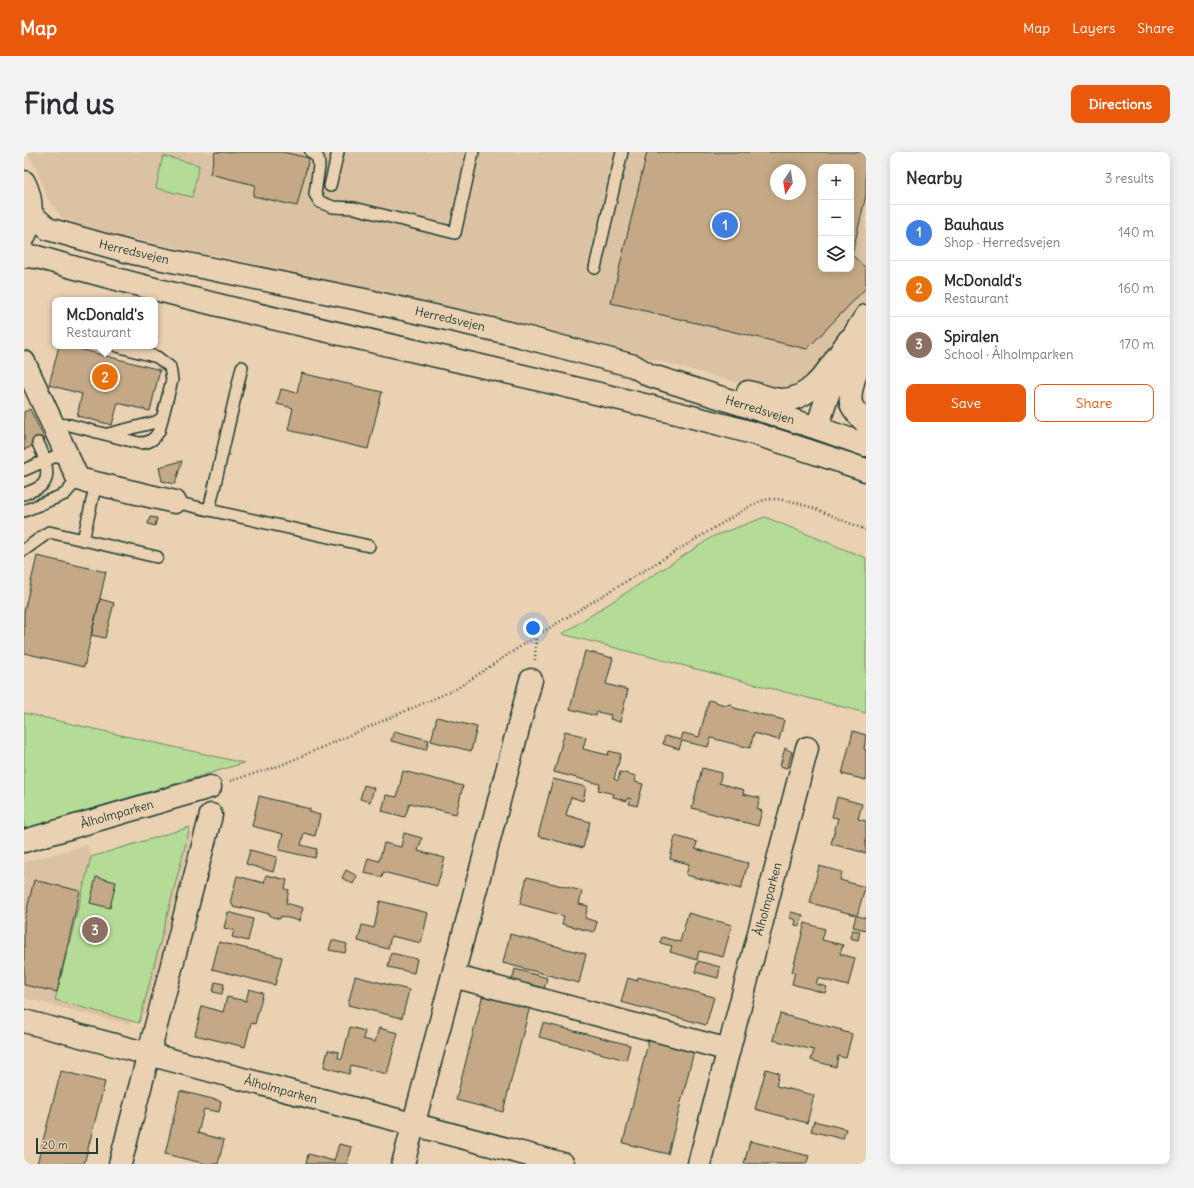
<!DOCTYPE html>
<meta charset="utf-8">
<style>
:root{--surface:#fff;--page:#f2f2f3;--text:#2b2b33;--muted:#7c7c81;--line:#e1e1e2;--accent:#ea580c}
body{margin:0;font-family:Delius,sans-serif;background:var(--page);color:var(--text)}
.controls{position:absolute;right:12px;top:12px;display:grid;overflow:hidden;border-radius:8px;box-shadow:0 2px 10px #0003}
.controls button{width:36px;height:36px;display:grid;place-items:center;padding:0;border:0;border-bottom:1px solid var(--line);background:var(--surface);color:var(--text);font:20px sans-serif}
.compass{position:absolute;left:746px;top:12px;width:36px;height:36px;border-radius:50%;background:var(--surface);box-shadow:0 2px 10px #0003;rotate:192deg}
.scale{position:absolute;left:12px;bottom:10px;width:62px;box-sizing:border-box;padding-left:4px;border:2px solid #1f3d34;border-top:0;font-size:11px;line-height:14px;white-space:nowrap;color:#1f3d34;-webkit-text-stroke:3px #ead1b2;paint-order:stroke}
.you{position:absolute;left:509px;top:476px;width:14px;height:14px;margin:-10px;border:3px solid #fff;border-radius:50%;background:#1a73e8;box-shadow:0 0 0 6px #1a73e833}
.badge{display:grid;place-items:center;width:26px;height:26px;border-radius:50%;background:var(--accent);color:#fff;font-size:13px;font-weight:700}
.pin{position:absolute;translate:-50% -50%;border:2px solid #fff;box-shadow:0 1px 4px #0006}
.popup{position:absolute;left:28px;top:145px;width:106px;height:52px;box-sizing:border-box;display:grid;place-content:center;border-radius:8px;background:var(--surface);filter:drop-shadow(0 1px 3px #0005);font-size:13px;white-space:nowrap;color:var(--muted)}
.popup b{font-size:15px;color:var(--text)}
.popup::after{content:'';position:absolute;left:50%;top:100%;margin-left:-8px;border:8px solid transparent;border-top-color:var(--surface)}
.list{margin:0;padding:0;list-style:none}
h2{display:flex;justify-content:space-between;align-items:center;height:52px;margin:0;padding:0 16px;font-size:17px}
h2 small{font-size:13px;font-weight:400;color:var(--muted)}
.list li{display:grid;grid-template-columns:26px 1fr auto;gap:12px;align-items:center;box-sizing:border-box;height:56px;padding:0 16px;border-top:1px solid var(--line)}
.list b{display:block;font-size:15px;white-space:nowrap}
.list p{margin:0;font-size:13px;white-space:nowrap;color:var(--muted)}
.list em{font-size:13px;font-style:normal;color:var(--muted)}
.actions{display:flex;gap:8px;padding:12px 16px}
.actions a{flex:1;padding:9px 0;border:1px solid var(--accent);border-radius:8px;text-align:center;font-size:14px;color:var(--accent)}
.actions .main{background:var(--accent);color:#fff}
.icon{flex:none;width:22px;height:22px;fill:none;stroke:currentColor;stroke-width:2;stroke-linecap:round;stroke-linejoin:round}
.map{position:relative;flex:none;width:842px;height:1012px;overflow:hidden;border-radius:8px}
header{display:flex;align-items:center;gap:24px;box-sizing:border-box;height:56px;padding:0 20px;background:var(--accent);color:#fff}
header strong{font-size:19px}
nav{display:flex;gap:22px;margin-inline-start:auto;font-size:14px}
.intro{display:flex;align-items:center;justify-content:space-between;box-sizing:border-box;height:96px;padding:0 24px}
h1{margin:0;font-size:28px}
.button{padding:10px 18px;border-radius:8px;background:var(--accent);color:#fff;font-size:14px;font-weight:700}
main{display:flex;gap:24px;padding:0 24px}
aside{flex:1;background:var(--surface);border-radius:8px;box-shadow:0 2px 10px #0003}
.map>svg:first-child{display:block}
.built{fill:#dbc2a3;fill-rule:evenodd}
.green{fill:#b5dc97;stroke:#6a8c66}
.building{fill:#c5a986;stroke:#1f3d34;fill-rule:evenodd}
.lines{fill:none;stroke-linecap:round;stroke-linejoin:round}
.lane-casing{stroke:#1f3d34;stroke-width:14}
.street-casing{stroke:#1f3d34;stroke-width:25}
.secondary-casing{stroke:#1f3d34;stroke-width:25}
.path{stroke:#1f3d34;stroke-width:2.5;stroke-dasharray:1 3;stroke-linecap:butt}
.lane{stroke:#ead1b2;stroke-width:11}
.street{stroke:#ead1b2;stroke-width:22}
.secondary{stroke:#ead1b2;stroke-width:22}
.labels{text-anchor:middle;stroke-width:3.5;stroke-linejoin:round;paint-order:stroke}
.street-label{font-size:12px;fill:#1f3d34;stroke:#ead1b2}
</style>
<header>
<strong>Map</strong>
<nav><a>Map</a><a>Layers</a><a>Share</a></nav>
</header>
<div class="intro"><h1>Find us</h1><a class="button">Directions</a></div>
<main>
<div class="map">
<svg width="842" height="1012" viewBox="0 0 842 1012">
<rect width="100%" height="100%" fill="#ead1b2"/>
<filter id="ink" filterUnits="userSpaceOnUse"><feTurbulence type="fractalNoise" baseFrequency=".025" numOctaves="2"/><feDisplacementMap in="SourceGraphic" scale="8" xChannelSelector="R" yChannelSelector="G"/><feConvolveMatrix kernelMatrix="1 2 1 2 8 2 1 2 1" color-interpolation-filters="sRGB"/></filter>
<g filter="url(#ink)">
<path class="built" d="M2,0H842V223L760,236H734L494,171L322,131L81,81L39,67L23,46L11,14ZM797,15H827V117H797ZM752,18H776V42H752Z
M162,680L168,681L121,862L104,872L0,846V710L63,693L68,708Z"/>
<path class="green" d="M139,4L175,13L168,45L132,36Z
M741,365L842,406V561L538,482L690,384Z
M0,561L220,611L0,677Z
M166,675L115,871L31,848L67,705Z"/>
<path class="building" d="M191,0H259L285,6L273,54L229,44L231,33L186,22Z
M623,0H842V43L828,103L842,116V136L783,197L587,151ZM797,15H827V117H797ZM752,18H776V42H752Z
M35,194H44L136,218L126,259L94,251L88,273L53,264L58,242L25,233Z
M277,221L358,240L344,297L264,278L269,256L253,252L257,237L273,241Z
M6,257L21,288L0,298V260Z
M158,309L151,332L138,329L135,315Z
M126,365L133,366L131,374L124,372Z
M13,404L82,420L60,515L0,501V460Z
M76,447L90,451L81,486L67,483Z
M561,499L589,506L582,532L604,538L596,570L586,567L587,563L573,560L572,564L546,557Z
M685,548L701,553L707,552L710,556L760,568L755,588L730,581L726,596L687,586L684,595L658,589L655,597L639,592L641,584L657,588L659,581L675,585Z
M413,565L453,575L447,599L407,589Z
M370,579L405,588L402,598L367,589Z
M541,579L562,585L559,597L584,603L585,599L597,602L590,627L594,629L596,620L612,624L611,630L619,632L613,654L605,652L607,647L603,646V649L589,645L590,642L574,638L576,632L530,620Z
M829,579L842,583L840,597L842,598V628L818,622Z
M761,596L768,600L763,616L756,614Z
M678,616L698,621L695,631L720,638L719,642L736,646L733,657L738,659L734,674L668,656Z
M379,619L439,634L432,662L386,651L381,665L358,659L362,643L373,645Z
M529,627L562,635L559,649L547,645L542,663L566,670L559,696L514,684Z
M340,633L350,636L346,650L336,647Z
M235,644L286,657V660L296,663L291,684L280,681L277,693L293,697L291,706L255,698L259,682L228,674Z
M813,645L838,652L834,667L842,669V701L807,692L814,666L808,665Z
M380,681L398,686L394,699L421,706L413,734L359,720L358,725L340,721L344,706L355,709L360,691L377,695Z
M651,684L673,690L671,697L724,711L717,737L662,723L665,712L646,707Z
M226,698L253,705L249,720L222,712Z
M795,714L818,720L816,728L841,735L833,764L842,766V778L829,775L832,763L786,751Z
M322,718L333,724L329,732L318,726Z
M242,723L263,728L261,737L265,738L262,751L279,756L275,769L257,764L256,767L246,764V762L218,755V757L209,755V753L206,751L213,724L240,731Z
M72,725L92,730L86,756L66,751Z
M503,725L558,739L555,752L564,754L561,766L573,770L570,780L538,772L540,764L496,752Z
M10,728L56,739L33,840L0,833V770Z
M356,749L404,761L397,791L367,784L364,797L334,789L338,773L350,776Z
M204,760L229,767L224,789L208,785L210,778L200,776Z
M767,760L779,763L775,774L771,773L772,768L766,766Z
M664,761L708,773L699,805L675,799L673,808L646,800L648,794L636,791L638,785L656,790Z
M781,771L801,777L798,788L819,793L816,802L831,806L824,834L794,826L792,832L803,835L801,841L768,832L771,820H768Z
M828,778L836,779L834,788L826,786Z
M486,782L562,802L555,831L479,811Z
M308,788L323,792L321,801L305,798Z
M195,790L258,805L251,833L188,817Z
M367,801L393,807L390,821L364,815Z
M674,809L696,815L694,826L671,820Z
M491,817L523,826L520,837L488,829Z
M331,824L385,838L378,866L324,853Z
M614,825L690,845L682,873L597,850L604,826L613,829Z
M191,830L200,832L198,842L189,840Z
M225,837L239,841L231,872L227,871L221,895L171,883L178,854L199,860L203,845L222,849Z
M459,842L506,854L479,960L432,948Z
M756,862L818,878L817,879L828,882L822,906L814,904L812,915L787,908L790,898L749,888Z
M519,871L606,893L602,908L515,885Z
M326,875L341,879L339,887L351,890L355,876L374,881L363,922L327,913L325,922L300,915L304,898L315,900L314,906L318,907Z
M625,887L670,899L644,1002L599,991Z
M742,917L755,921L752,934L790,943L783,971L731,957Z
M37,919L81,930L60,1012H13Z
M156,939L197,949L195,960L180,957L174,981L200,988L194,1012H182L141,1002Z
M790,969L822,977L819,987L787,979Z
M726,989L785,1004L782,1012H720Z
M315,992L328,995L323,1012H325H282L284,1002L310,1009Z"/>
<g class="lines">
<defs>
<path id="lane" d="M287,0L294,6L295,14L291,42L296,50L309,55L330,56L431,81L449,0
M306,34L314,0
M571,116L598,0
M218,215L185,358L345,394
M29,272L46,273L115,291C125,291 130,288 135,279L148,228L146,215L133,205L93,194
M84,282L132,270L138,266
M0,318L41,300
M0,342C6,339 16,337 20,331C27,321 19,301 14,291
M151,350L185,358
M0,359L41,342L54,327
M59,388L72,331
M0,398L25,380L133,405"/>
<path id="street" d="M0,210L54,327L151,350
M0,689L186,635
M429,824L705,898
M0,869L539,1012
M96,1012L187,663
M379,1012L507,528
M675,1012L783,596"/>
<path id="secondary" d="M0,30C9,47 9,68 0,85
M7,62L24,77L109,101L340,148L489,182L610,214L625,223L793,276L842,293
M0,104L13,105C241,171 474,213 703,274C750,286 796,303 842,318
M842,192C837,205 824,238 827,251C829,259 837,265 842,271
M724,240C735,242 747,248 758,248C790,248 808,211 825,188
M793,276C807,232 816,202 842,164"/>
</defs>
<use href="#lane" class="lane-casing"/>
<use href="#street" class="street-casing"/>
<use href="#secondary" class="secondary-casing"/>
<path class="path" d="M511,508L512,485
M206,629L255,614L432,537L512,484L728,353C735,350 743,346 751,347C778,348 816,368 842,378"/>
<use href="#lane" class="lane"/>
<use href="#street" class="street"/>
<use href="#secondary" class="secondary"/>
</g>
</g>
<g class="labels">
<g class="street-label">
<text transform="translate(110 100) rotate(13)" y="4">Herredsvejen</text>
<text transform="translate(426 167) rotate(13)" y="4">Herredsvejen</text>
<text transform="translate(736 258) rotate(17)" y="4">Herredsvejen</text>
<text transform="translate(93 662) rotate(-16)" y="4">Ålholmparken</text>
<text transform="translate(744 747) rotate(-75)" y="4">Ålholmparken</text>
<text transform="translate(257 938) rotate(15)" y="4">Ålholmparken</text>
</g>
</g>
</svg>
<div class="controls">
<button>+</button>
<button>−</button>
<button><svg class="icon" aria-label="layers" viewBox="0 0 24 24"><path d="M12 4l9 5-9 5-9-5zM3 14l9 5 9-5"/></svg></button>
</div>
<svg class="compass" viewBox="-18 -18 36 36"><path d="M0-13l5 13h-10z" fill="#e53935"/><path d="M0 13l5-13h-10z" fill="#7c7c81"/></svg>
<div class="scale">20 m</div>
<div class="you"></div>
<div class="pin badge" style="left:701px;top:73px;background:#3f7fe0">1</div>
<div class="pin badge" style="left:81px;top:225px;background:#e8710a">2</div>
<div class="popup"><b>McDonald's</b>Restaurant</div>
<div class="pin badge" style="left:71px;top:778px;background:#8d6e63">3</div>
</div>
<aside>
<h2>Nearby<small>3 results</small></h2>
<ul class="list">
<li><span class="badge" style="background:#3f7fe0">1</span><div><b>Bauhaus</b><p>Shop · Herredsvejen</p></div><em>140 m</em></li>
<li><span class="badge" style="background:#e8710a">2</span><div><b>McDonald's</b><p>Restaurant</p></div><em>160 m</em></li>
<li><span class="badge" style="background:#8d6e63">3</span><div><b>Spiralen</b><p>School · Ålholmparken</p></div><em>170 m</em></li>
</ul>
<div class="actions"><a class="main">Save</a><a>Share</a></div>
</aside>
</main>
